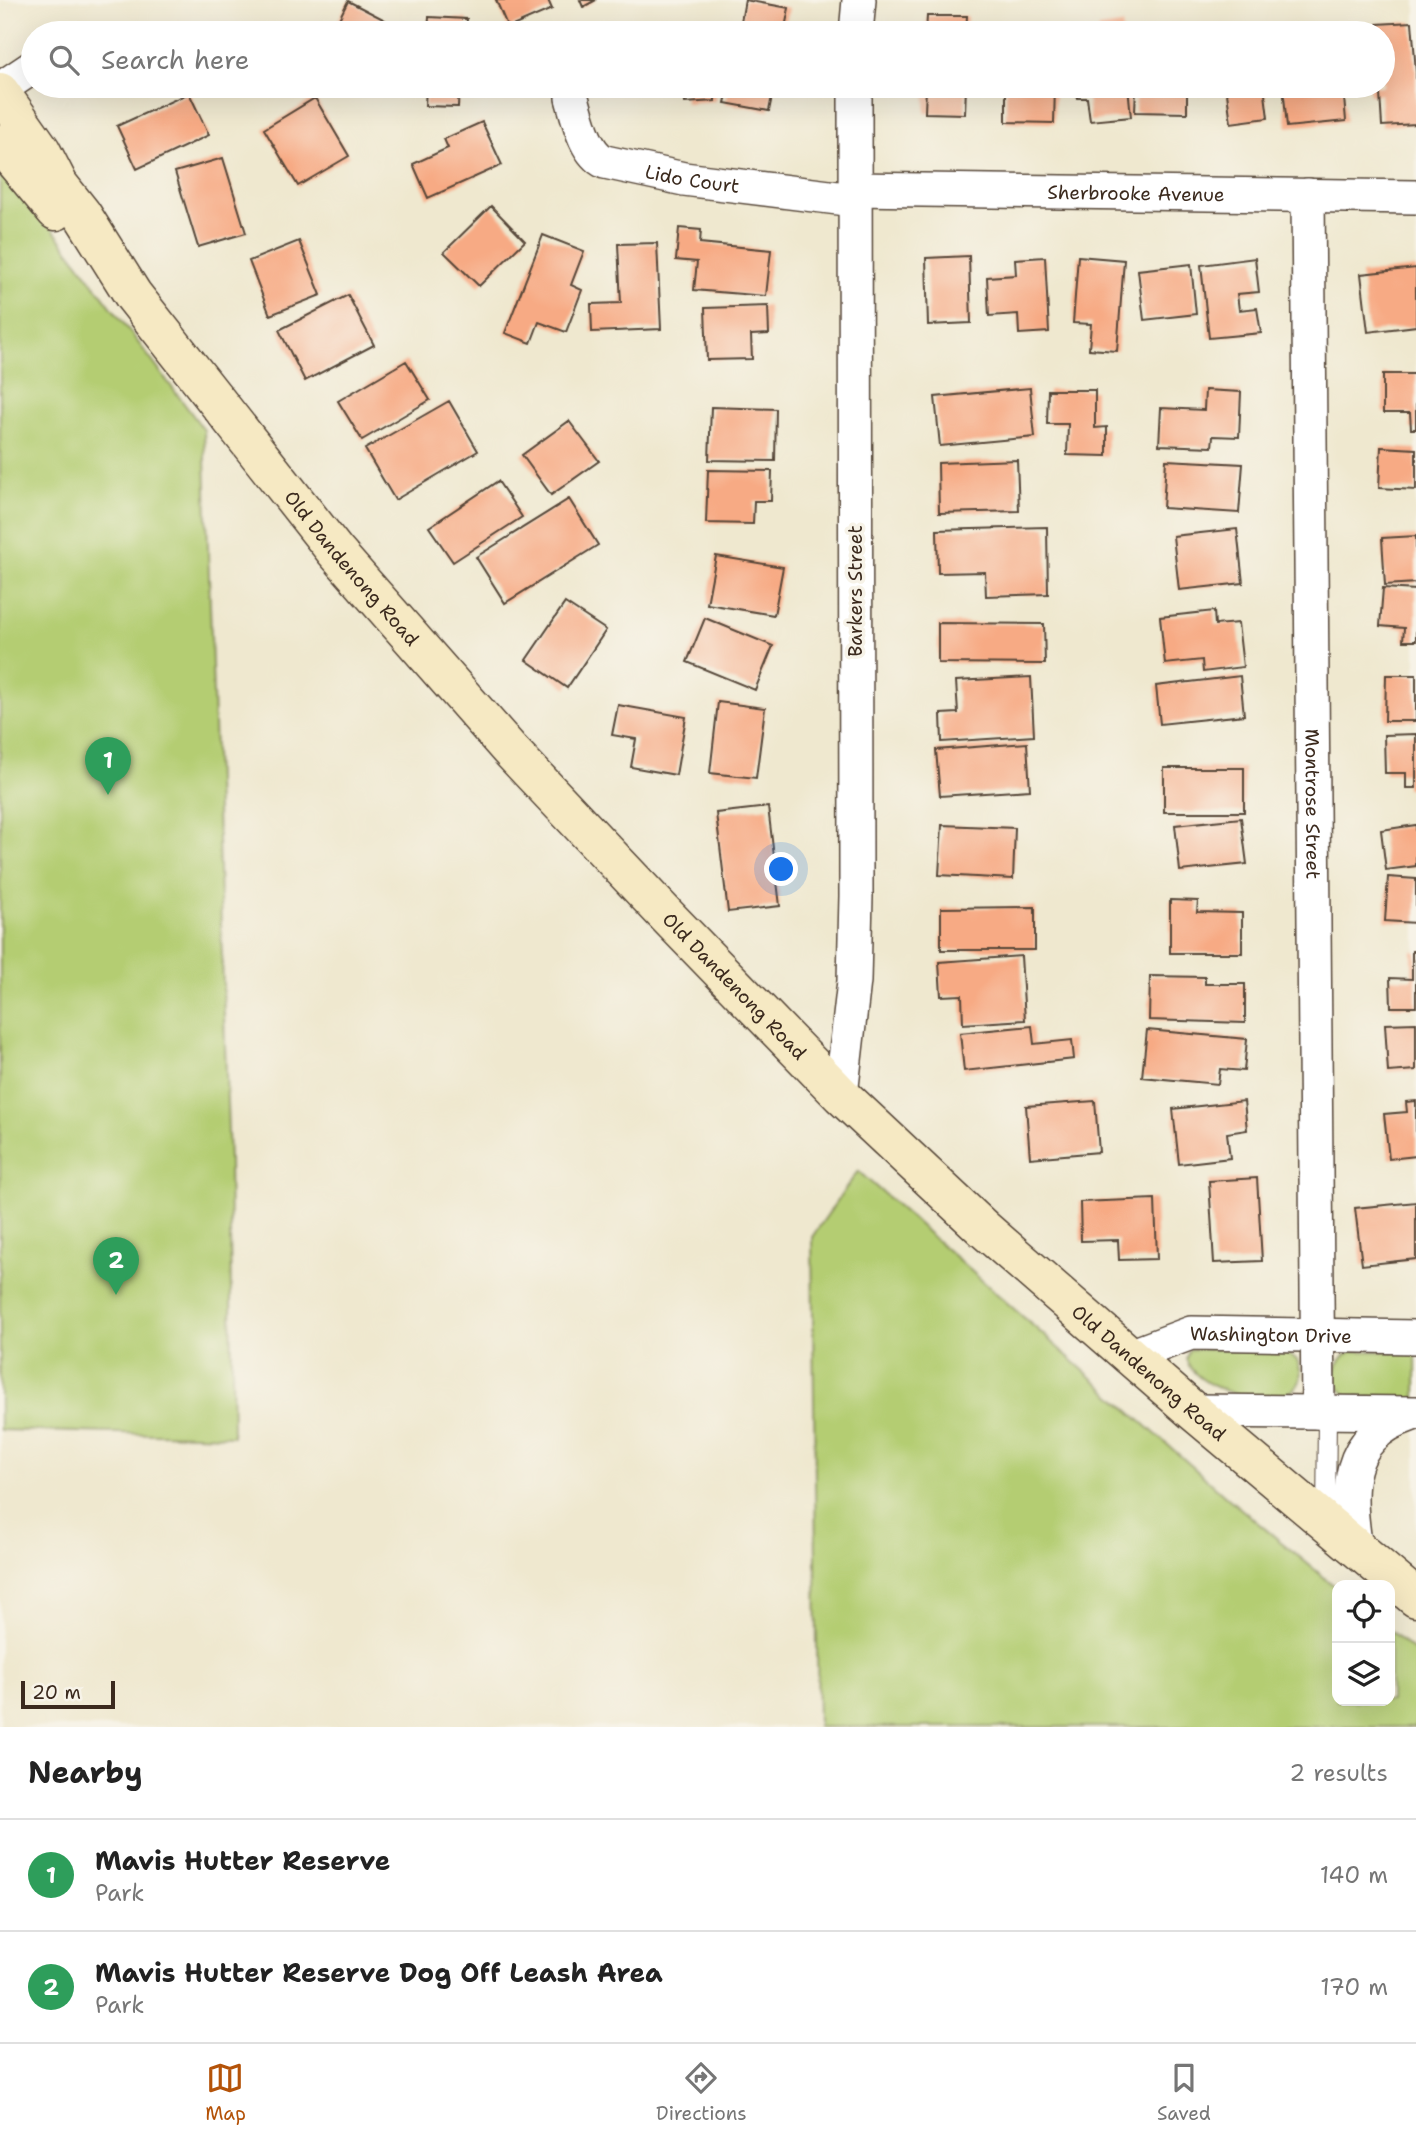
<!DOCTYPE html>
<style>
:root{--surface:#fff;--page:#f6f6f6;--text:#222;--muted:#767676;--line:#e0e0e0;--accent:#b45309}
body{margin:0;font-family:"Shantell Sans",sans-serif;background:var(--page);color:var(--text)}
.controls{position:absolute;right:21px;bottom:21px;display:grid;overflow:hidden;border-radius:14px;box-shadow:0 7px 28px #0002}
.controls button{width:63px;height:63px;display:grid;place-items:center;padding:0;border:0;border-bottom:2px solid var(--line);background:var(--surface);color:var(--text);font:35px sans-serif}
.scale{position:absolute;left:21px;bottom:18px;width:94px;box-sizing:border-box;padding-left:7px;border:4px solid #3b2a1e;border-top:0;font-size:19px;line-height:24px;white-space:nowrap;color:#3b2a1e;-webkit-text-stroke:5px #f7f3e8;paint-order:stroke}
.you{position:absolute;left:782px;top:870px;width:24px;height:24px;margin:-18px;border:5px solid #fff;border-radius:50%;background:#1a73e8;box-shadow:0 0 0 10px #1a73e833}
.badge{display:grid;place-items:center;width:46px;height:46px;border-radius:50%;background:var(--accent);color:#fff;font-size:23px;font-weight:700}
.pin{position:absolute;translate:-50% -58px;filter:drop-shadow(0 2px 4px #0008)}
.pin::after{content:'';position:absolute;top:37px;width:24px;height:21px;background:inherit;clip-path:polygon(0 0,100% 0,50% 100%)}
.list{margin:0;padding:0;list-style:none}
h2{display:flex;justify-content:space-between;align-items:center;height:91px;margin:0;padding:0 28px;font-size:30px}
h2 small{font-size:23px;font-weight:400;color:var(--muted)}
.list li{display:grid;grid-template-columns:46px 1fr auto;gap:21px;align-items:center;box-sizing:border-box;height:112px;padding:0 28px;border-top:2px solid var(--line)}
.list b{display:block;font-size:26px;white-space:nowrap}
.list p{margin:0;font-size:23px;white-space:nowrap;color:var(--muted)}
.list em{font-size:23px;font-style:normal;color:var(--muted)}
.icon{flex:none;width:38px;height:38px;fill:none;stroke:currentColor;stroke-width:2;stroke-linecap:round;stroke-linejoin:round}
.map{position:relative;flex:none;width:1416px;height:1727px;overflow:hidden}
.search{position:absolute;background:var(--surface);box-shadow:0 7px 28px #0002;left:21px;right:21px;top:21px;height:77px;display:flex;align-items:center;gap:18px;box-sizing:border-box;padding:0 24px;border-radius:38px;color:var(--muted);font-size:26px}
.sheet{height:315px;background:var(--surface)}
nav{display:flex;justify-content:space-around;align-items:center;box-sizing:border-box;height:98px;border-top:2px solid var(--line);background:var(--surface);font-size:19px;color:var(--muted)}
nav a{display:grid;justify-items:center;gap:4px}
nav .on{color:var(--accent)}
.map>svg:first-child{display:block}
.green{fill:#b4cd72;stroke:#787c48;stroke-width:2}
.building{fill:#f7aa84}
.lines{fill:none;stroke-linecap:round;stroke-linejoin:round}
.service-casing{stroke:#564639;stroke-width:20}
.minor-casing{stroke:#564639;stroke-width:36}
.secondary-casing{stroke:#564639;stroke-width:41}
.service{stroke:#fff;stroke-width:18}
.minor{stroke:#fff;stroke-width:33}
.secondary{stroke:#f6e9c3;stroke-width:38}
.labels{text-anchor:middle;stroke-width:7;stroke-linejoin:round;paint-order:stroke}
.street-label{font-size:19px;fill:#3b2a1e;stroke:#f7f3e8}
</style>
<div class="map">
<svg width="1416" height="1727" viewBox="0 0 1416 1727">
<rect width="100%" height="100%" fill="#f7f3e8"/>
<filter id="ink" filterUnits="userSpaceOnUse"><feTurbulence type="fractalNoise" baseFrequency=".0143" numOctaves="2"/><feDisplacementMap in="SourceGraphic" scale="14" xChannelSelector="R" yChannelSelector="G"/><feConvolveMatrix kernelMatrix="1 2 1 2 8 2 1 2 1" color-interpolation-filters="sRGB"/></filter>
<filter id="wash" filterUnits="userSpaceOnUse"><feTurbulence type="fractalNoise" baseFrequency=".00686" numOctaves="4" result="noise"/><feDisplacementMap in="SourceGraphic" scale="28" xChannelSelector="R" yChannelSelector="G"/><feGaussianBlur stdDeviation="1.57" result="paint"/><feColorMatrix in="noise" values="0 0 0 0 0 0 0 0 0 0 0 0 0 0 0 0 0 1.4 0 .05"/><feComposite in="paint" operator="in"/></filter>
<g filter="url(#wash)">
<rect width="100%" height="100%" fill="#efe8cf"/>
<path class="green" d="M0,159L204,430L229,1161L233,1436L0,1430Z
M858,1171L1229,1499L1337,1588V1701H1390V1631L1416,1653V1727H818L812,1237Z
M1189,1349L1282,1350L1297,1360C1323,1418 1200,1402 1186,1359Z
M1353,1351L1416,1352V1400L1348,1396C1328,1383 1333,1360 1353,1351Z"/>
<g id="blocks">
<path class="building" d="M496,0H548L552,9L508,28Z
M580,0H596L583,7Z
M745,0L789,8L784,33H739Z
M348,1L385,20L379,33H332Z
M927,16H967L966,33H926Z
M429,17L467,19L466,33H428Z
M1412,22L1416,72V124L1382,126L1380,94L1370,95L1369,86H1383V33H1377V24Z
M1122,25L1123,33H1098V28Z
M426,86H459L458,107L425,106Z
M644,86H666V88L644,89Z
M684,86H715V101L685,103Z
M729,86H774L769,111L725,103Z
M926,86H966L965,114L925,113Z
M1006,86H1055L1054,123L1006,122Z
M1076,86H1128L1131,117L1090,121L1087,98H1077Z
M1136,86H1187V113L1135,112Z
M1226,86H1264L1268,118L1231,123Z
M1283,86H1343L1346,121L1287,127Z
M189,93L209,135L137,169L117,126Z
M315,98L349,156L298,186L264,129Z
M482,122L502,165L428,198L413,164L448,148L444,139Z
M223,158L246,233L198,247L175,172Z
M491,206L525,241L479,286L444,252Z
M679,228L701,230L700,243L771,250L766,296L694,290L697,262L676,260Z
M543,235L584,251L571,285L582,290L566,332L539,322L531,343L505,333Z
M299,241L321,295L270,315L249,261Z
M657,243L661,329L592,332L591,304L621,303L618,244Z
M969,256L971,323L928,325L926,258Z
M1078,256L1124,260L1117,351L1089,349L1091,324L1073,323Z
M1045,257L1049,332L1019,334L1018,314L989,316L987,277L1016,275L1015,259Z
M1255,258L1259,292L1237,294L1239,310L1257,308L1261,333L1209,338L1201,265Z
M1191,264L1196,314L1144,320L1138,270Z
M1416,268V326L1368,332L1361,274Z
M348,295L374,345L305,381L279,330Z
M768,306L769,334L751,335L752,359L707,360L705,308Z
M406,361L430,400L362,440L338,401Z
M1383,374H1416V429H1411L1410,413H1383Z
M1030,388L1035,437L940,446L935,397Z
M1048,390H1095V428L1107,427V456L1067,455L1068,424H1047Z
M1205,390L1241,392L1239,437L1213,436L1212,447L1159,445L1161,408L1204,410Z
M449,401L478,451L395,500L365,449Z
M711,407L776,409L775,461L709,460Z
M569,421L599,461L551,495L522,455Z
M1381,447L1416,449V490L1379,488Z
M1017,460L1019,511L939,513L938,463Z
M1166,460L1243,464L1239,513L1163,508Z
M708,470L772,471L771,501H754L753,524L706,523Z
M498,481L522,517L453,562L429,527Z
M569,499L598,545L505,603L476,557Z
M1047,527L1048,594L986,596L985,572L938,573L937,530Z
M1237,529L1243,583L1179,590L1173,536Z
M1416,536V583L1385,585L1382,538Z
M716,556L783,567L774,615L707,604Z
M1383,588L1416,590V641H1403L1404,628L1380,626Z
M565,603L606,630L567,688L526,660Z
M1214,611L1215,625L1238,623L1243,667L1203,672L1202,660L1165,664L1160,617Z
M705,618L773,646L755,690L687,662Z
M938,623L1044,624L1045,664L938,663Z
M1386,675H1416V721H1385Z
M1240,676L1244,715L1160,724L1156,686Z
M1031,677L1034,736L942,742L941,714L958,713L956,681Z
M718,702L765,708L756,778L710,773Z
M618,705L686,717L676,775L631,767L636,739L612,735Z
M1416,734V788H1406V773H1385L1384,735Z
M1027,743L1030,790L940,796L936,750Z
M1164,768H1244V812H1164Z
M768,807L780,906L728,912L716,813Z
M1241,818L1247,864L1180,871L1175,825Z
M942,825L1015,828L1013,879L939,875Z
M1416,825V866L1386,870L1381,830Z
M1388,877L1416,879V923L1385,921Z
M1170,900L1198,901L1197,912L1242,913V953H1170Z
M1035,907V950H941V908Z
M1412,951H1416V1007H1391L1390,978L1412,979Z
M1021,956L1025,1020L963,1024L962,995L941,996L939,962Z
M1150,976L1205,977V984H1245V1023L1149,1020Z
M1416,1023V1070L1388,1072L1385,1024Z
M1032,1026L1034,1044L1072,1040L1074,1059L964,1071L960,1033Z
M1147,1030L1247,1039L1244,1071L1220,1069L1218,1084L1142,1077Z
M1095,1101L1099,1152L1030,1158L1026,1106Z
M1244,1101L1247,1130L1227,1133L1230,1158L1179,1164L1173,1109Z
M1416,1101V1156L1389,1159L1384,1114L1407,1112L1406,1102Z
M1257,1178L1262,1261L1214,1263L1209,1181Z
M1155,1199L1157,1259L1119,1260L1118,1240L1081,1241L1080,1202Z
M1416,1202V1259L1362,1265L1355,1208Z"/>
</g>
</g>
<g filter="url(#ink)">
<use href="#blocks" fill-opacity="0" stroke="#564639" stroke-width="2"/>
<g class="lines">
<defs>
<path id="service" d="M1326,1521L1327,1412"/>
<g id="minor">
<path d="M856,33L859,0"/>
<path d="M0,89L33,67"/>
<path id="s1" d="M572,98C578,118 585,153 605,162L684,179L854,200"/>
<path id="s2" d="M854,189L1416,197"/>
<path id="s3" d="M1308,195L1318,1412"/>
<path d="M841,1095L854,981L856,896L855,86"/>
<path id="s4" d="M1130,1356L1191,1333L1416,1337"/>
<path d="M1193,1411L1416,1413"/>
<path d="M1356,1549C1347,1490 1343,1438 1410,1415"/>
</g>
<g id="secondary">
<path id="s5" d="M0,92L41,150L59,185L82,214L133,295L335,551L509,749L667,916L841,1095L984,1229L1193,1411L1416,1598"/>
<path d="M0,144L56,211"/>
</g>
</defs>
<use href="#service" class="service-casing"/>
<use href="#minor" class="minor-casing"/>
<use href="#secondary" class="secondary-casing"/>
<use href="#service" class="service"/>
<use href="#minor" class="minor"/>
<use href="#secondary" class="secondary"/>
</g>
</g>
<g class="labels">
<g class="street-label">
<text dy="7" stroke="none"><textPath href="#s1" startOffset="163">Lido Court</textPath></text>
<text dy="7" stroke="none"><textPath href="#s2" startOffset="282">Sherbrooke Avenue</textPath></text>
<text dy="7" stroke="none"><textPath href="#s5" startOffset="593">Old Dandenong Road</textPath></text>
<text transform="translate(855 591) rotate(-90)" y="7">Barkers Street</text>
<text dy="7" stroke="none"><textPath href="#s3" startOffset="609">Montrose Street</textPath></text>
<text dy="7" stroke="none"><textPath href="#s5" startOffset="1160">Old Dandenong Road</textPath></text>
<text dy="7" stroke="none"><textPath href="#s4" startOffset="145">Washington Drive</textPath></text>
<text dy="7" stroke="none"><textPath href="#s5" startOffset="1727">Old Dandenong Road</textPath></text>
</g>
</g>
</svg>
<div class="controls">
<button><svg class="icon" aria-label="locate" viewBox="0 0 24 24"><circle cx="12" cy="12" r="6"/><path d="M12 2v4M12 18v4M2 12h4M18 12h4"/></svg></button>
<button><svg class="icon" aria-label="layers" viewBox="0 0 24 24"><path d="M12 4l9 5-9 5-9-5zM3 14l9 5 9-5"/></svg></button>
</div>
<div class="scale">20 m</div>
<div class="you"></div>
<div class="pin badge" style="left:108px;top:795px;background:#2e9e5b">1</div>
<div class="pin badge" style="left:116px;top:1295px;background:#2e9e5b">2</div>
<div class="search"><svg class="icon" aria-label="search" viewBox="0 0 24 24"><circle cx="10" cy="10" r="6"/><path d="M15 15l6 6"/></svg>Search here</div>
</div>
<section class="sheet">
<h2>Nearby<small>2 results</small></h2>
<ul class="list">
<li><span class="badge" style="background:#2e9e5b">1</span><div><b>Mavis Hutter Reserve</b><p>Park</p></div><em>140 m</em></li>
<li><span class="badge" style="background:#2e9e5b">2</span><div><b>Mavis Hutter Reserve Dog Off Leash Area</b><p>Park</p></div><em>170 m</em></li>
</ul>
</section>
<nav>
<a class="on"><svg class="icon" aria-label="map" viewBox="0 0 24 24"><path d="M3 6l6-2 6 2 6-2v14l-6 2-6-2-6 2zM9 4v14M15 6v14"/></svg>Map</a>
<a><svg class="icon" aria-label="directions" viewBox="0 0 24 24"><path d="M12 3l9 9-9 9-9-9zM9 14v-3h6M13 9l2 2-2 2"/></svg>Directions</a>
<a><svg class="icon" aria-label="saved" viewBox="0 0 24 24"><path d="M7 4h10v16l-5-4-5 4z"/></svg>Saved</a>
</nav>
